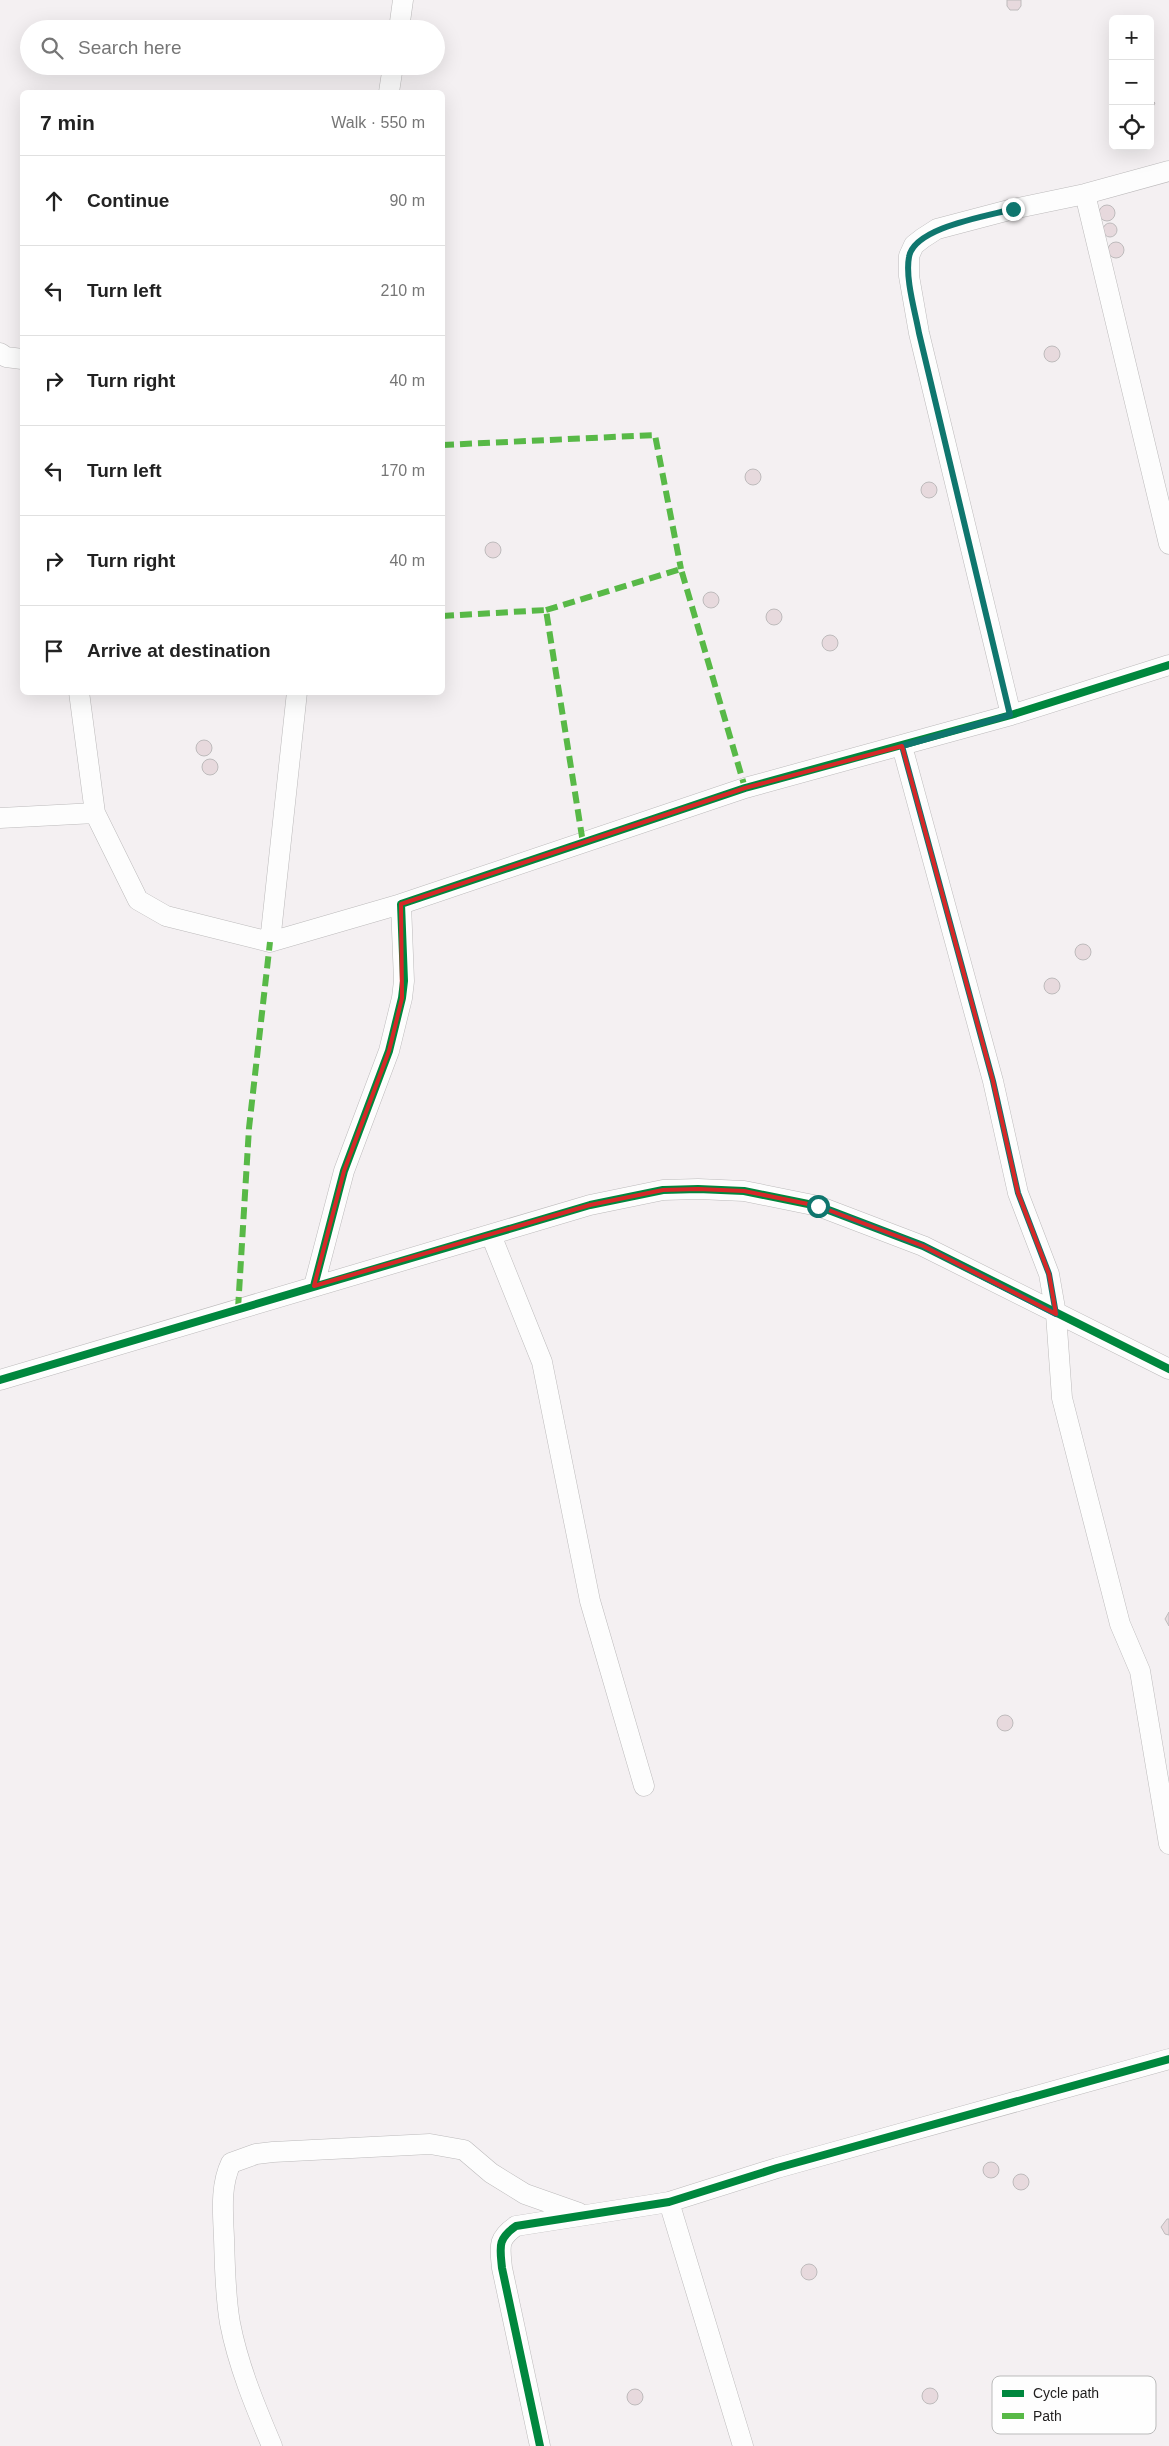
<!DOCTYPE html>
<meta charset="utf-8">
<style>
:root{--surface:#fff;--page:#f2f2f2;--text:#222;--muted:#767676;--line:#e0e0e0}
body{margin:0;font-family:Arial,sans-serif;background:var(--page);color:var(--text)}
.controls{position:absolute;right:15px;top:15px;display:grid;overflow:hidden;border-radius:8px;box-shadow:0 5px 20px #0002}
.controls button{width:45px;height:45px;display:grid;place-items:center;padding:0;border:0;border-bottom:1px solid var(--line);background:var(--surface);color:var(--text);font:25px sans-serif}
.stop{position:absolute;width:15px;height:15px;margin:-11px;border:4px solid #0f766e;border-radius:50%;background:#fff}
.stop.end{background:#0f766e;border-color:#fff;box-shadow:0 1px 5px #0008}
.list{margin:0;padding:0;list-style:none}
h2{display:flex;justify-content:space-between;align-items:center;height:65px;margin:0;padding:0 20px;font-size:21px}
h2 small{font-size:16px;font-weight:400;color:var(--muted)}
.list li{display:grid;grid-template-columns:32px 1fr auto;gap:15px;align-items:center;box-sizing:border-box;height:90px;padding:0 20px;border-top:1px solid var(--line)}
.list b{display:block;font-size:19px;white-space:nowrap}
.list em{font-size:16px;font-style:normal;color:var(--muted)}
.icon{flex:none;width:28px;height:28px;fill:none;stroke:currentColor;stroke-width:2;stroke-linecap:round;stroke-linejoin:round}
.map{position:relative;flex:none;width:1169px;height:2446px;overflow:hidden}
.search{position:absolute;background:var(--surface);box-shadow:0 5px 20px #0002;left:20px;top:20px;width:425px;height:55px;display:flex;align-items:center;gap:12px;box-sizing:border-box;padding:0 18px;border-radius:28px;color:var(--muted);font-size:19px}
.panel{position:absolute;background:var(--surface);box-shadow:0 5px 20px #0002;left:20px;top:90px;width:425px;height:605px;border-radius:8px}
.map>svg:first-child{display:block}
.building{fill:#e7d9dd;stroke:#bebbbc}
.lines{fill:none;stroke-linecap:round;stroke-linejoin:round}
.minor-casing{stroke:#bcbabb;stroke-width:21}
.minor{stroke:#fdfdfd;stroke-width:20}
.quiet{stroke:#58b947;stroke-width:6;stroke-dasharray:12 6;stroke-linecap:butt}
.cycleway-casing{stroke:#fefefe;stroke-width:11}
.cycleway{stroke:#00873e;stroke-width:8}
.route{stroke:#0f766e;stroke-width:6}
.marked{fill:none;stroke:#d62828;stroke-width:4;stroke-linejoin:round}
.key{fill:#fefefe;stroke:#bbb;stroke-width:1}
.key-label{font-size:14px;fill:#201e1e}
</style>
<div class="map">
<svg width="1169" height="2446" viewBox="0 0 1169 2446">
<rect width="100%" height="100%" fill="#f4f0f2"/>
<path class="building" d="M1007,0H1021V6L1018,10H1010L1007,6Z
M1150,98L1155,103L1150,112Z
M1099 213a8 8 0 1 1 16 0a8 8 0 1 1-16 0Z
M1103 230a7 7 0 1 1 14 0a7 7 0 1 1-14 0Z
M1108 250a8 8 0 1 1 16 0a8 8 0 1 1-16 0Z
M1044 354a8 8 0 1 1 16 0a8 8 0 1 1-16 0Z
M745 477a8 8 0 1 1 16 0a8 8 0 1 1-16 0Z
M921 490a8 8 0 1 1 16 0a8 8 0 1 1-16 0Z
M485 550a8 8 0 1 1 16 0a8 8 0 1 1-16 0Z
M703 600a8 8 0 1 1 16 0a8 8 0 1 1-16 0Z
M766 617a8 8 0 1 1 16 0a8 8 0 1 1-16 0Z
M822 643a8 8 0 1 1 16 0a8 8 0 1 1-16 0Z
M196 748a8 8 0 1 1 16 0a8 8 0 1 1-16 0Z
M202 767a8 8 0 1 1 16 0a8 8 0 1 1-16 0Z
M1075 952a8 8 0 1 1 16 0a8 8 0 1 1-16 0Z
M1044 986a8 8 0 1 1 16 0a8 8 0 1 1-16 0Z
M1169,1612V1626L1165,1619Z
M997 1723a8 8 0 1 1 16 0a8 8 0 1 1-16 0Z
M983 2170a8 8 0 1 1 16 0a8 8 0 1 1-16 0Z
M1013 2182a8 8 0 1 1 16 0a8 8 0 1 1-16 0Z
M1167,2219H1169V2235L1165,2234L1161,2227Z
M801 2272a8 8 0 1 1 16 0a8 8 0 1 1-16 0Z
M922 2396a8 8 0 1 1 16 0a8 8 0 1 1-16 0Z
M627 2397a8 8 0 1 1 16 0a8 8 0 1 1-16 0Z"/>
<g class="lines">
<defs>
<path id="minor" d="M399,29L403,0
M389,92L393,66
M1085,194L1169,544
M0,353L6,357L22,359
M79,692L95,813L138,900L166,916L270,942L401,904
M1011,715L919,333L909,276V256L914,245L923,238L937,229L1013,209L1085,194L1169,171
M902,746L993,1081L1018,1193L1049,1274L1056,1314L1062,1398L1120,1624L1140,1671L1169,1844
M0,818L95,813
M270,942L297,692
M491,1235L542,1362L590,1601L644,1786
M314,1286L344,1171L389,1051L402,998L404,981L401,904L745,788L1011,715L1169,665
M0,1380L590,1205L663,1190L698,1189L744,1191L818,1206L923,1246L1169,1369
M669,2202L743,2446
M272,2446C255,2406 238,2365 230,2323C225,2295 225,2266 224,2238C223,2213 220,2186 231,2163L256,2154L273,2152L430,2144L464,2150L491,2173L525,2194L579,2213
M540,2446L502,2268C500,2247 497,2239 516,2226L669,2202L777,2168L1169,2059"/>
</defs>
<use href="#minor" class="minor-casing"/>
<use href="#minor" class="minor"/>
<path class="quiet" d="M442,445L655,435L681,569
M546,610L681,569L745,788
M442,616L546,610L583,843
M238,1309L249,1128L270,942"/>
<defs>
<path id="cycleway" d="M314,1286L344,1171L389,1051L402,998L404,981L401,904L745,788L1011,715L1169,665
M0,1380L590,1205L663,1190L698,1189L744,1191L818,1206L923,1246L1169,1369
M540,2446L502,2268C500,2247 497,2239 516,2226L669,2202L777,2168L1169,2059"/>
</defs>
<use href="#cycleway" class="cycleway-casing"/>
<use href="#cycleway" class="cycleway"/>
</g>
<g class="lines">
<path class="route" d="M818,1206L923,1246L1056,1314L1049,1274L1018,1193L993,1081L902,746L1010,715L919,333C915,311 905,278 909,257C914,227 988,216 1013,209"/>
</g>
<path class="marked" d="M902,746L993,1081L1018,1193L1049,1274L1056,1314L923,1246L818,1206L744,1191L698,1189L663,1190L590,1205L314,1286L344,1171L389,1051L402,998L401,904L745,788Z"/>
<rect x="992" y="2376" width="164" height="58" rx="8" class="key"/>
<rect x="1002" y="2390" width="22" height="7" fill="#00873e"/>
<rect x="1002" y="2413" width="22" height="6" fill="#58b947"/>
<g class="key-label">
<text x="1033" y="2398">Cycle path</text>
<text x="1033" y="2421">Path</text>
</g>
</svg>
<div class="controls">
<button>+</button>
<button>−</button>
<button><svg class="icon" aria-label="locate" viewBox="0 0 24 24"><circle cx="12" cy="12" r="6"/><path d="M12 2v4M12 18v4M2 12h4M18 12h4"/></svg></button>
</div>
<div class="stop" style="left:818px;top:1206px"></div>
<div class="stop end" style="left:1013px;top:209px"></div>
<div class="search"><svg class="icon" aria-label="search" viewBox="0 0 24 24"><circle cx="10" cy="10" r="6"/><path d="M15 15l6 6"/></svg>Search here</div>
<section class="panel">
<h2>7 min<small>Walk · 550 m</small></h2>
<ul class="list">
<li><svg class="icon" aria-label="ahead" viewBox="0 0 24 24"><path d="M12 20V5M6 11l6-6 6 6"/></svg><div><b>Continue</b></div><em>90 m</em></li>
<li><svg class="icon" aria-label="left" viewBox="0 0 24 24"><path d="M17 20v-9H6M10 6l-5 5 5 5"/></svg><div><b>Turn left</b></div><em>210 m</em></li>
<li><svg class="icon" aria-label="right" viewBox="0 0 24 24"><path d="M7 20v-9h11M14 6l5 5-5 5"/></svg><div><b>Turn right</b></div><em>40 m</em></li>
<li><svg class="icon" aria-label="left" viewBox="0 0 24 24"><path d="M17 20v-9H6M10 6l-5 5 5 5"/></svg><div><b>Turn left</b></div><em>170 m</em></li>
<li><svg class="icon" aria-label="right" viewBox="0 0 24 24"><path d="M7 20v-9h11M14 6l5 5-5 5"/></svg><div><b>Turn right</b></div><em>40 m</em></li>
<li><svg class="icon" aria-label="arrive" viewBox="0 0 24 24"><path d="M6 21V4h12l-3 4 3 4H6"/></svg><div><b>Arrive at destination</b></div></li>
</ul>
</section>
</div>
